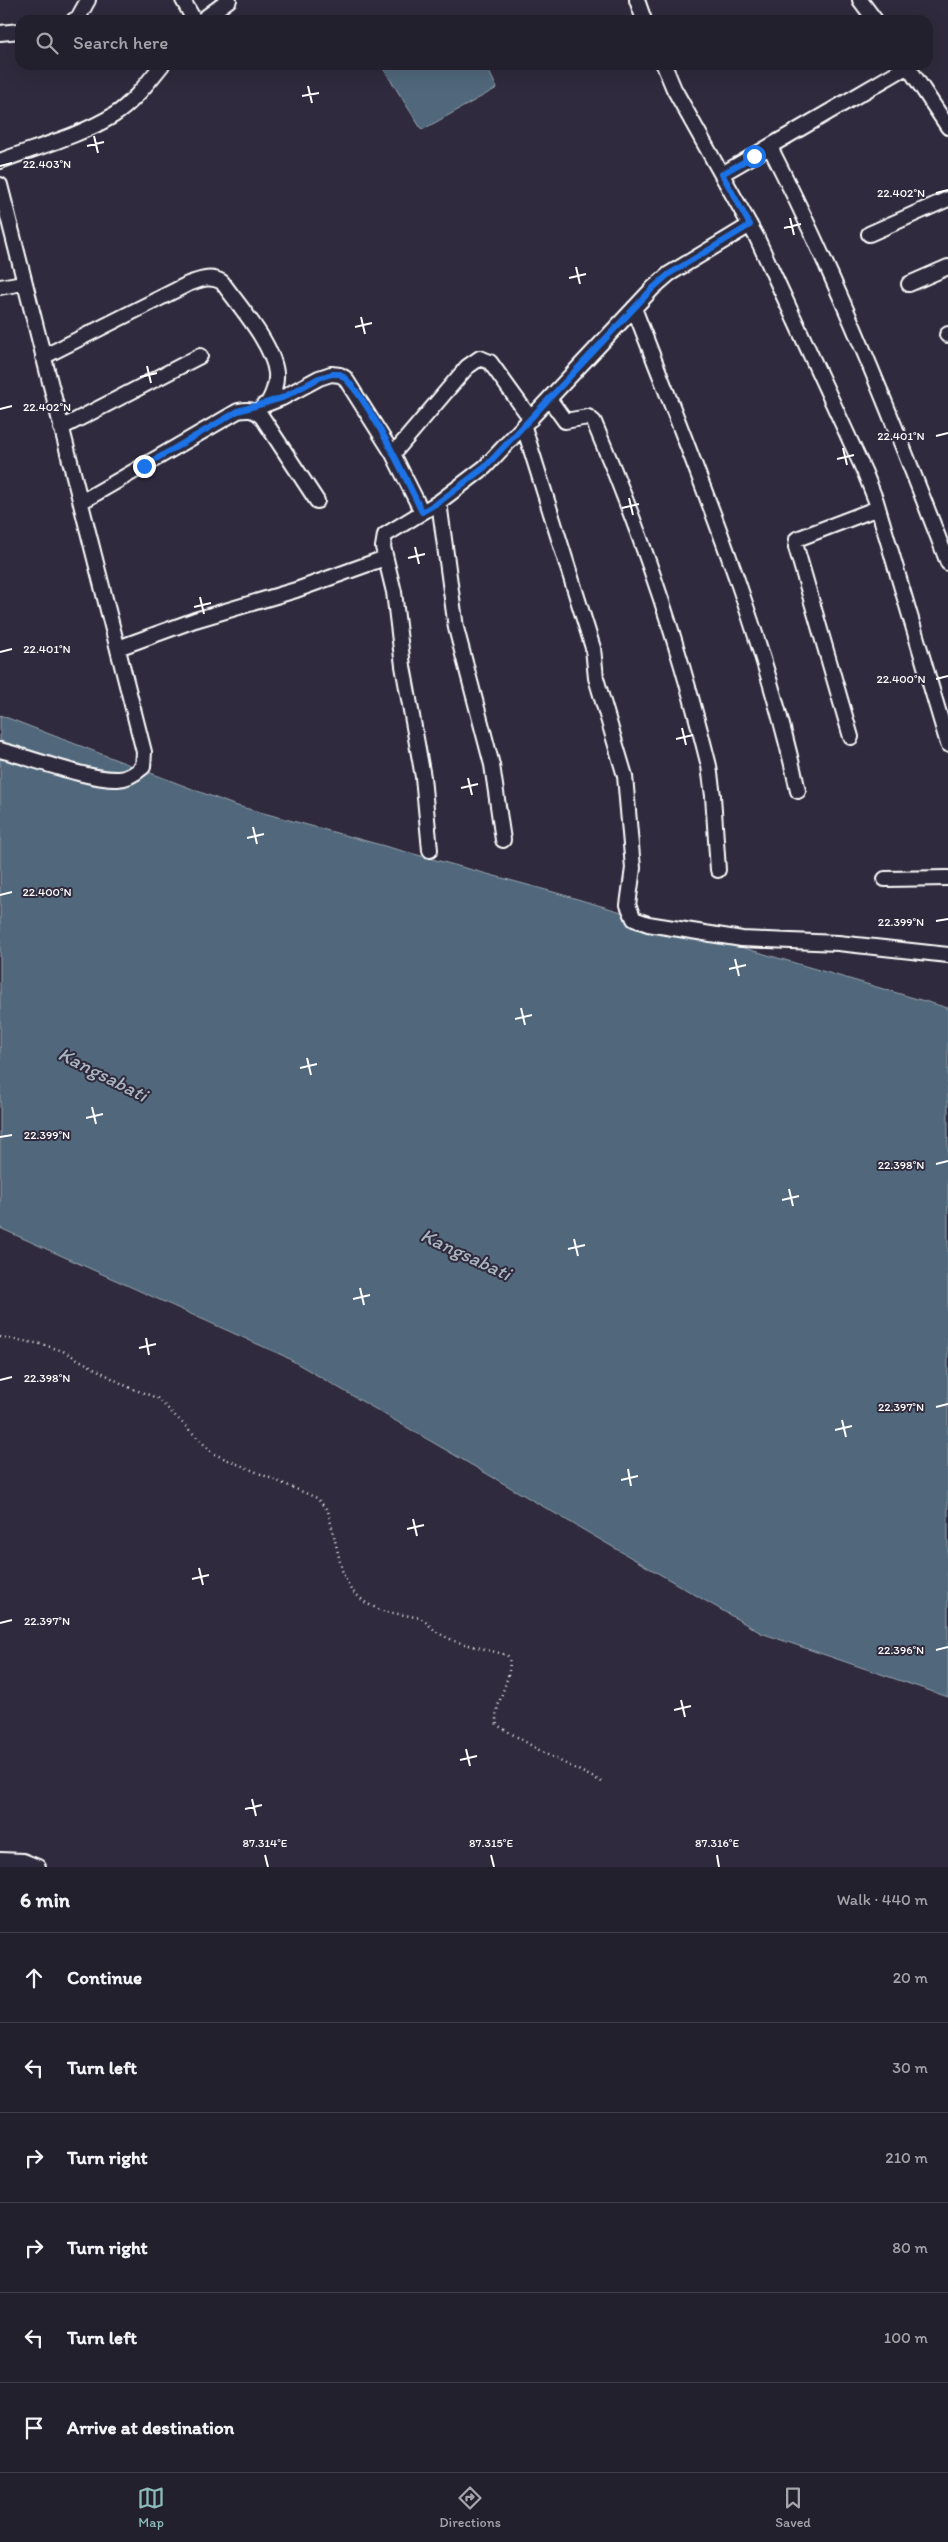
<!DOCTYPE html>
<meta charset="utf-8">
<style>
:root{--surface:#23202e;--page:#2b2836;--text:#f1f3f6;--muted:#a3a3aa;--line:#403e4a;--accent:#8bbbb9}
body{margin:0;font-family:Itim,sans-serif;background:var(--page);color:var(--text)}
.stop{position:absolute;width:15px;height:15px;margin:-11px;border:4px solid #1a73e8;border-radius:50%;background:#fff}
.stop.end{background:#1a73e8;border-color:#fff;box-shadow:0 1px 5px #0008}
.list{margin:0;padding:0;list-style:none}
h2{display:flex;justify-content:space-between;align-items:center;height:65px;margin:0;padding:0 20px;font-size:21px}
h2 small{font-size:16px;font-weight:400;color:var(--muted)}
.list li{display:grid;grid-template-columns:32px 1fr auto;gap:15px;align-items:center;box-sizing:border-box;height:90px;padding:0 20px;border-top:1px solid var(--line)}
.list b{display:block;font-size:19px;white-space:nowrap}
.list em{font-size:16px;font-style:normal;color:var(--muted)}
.icon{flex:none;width:28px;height:28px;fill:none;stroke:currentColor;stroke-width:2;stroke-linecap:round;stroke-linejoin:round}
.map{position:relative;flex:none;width:948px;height:1867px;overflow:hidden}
.search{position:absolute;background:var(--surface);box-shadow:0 5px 20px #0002;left:15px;right:15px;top:15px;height:55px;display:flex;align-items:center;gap:12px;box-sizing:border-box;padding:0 18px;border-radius:15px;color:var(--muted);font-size:19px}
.sheet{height:605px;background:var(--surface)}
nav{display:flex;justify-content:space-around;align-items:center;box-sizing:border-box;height:70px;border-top:1px solid var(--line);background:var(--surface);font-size:14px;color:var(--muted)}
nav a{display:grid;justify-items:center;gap:2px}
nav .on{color:var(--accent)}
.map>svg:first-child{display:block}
.water{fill:#51687c;stroke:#97a4b0}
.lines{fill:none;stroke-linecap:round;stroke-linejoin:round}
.street-casing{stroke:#fff;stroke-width:18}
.path{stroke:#fff;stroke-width:2.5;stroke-dasharray:1 4;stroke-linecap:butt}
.street{stroke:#2f2a3d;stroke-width:14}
.route{stroke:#1a73e8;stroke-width:6}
.ticks{fill:none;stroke:#fff;stroke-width:2}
.labels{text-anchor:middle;stroke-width:4;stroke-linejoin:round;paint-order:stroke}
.water-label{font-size:20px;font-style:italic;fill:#a8b4be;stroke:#2f2a3d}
.ticks-label{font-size:12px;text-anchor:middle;fill:#fff;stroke:#2f2a3d;stroke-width:4;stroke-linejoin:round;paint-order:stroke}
</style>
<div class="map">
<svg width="948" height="1867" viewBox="0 0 948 1867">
<rect width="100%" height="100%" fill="#2f2a3d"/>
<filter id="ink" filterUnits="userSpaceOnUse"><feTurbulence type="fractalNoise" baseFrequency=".02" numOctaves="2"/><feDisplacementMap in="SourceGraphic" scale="10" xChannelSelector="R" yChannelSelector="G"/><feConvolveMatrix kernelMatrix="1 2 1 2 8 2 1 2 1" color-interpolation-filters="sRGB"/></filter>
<g filter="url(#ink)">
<path class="water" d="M381,65H486L497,88L422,130Z
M0,715L234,805L557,893L948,1008V1697L761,1633L284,1356L0,1228Z"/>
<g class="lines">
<defs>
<path id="street" d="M183,0L194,20
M637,0L644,20
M860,0L875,20
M74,20L78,18L88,0
M202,20L229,0
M0,33L20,31
M664,65L674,89L757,238L865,473L876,501L948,744
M907,65L948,127
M770,147C838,281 894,422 948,563
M0,161C37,147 80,136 114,115C133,103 148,82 162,65
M722,174L908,66
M0,185L144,752L143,767C136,773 128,779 118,779C89,780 31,758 0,750
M869,234L948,199
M909,284L948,267
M0,287L23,283
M634,308C695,467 762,625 798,791
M947,335L948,334
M43,357L188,284C200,280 210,275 222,282C239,306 273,344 276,373C277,384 273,394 268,403
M550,400L565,421L588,417L594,422C642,534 680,648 709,766L713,796L718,870
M264,405L282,398L319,378L331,374L340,375L345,378L393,454L422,512
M524,427L593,648L596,678L625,776L633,868L628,905L634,919L648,924L742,939L838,943L948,955
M61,428L200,356
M393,454L467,367L480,358L490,362L531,419
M81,502L238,411C248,409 254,409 262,417L317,501
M439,502L456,628L492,765L503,840
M118,648L195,620L296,590L385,558
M851,737L796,547L797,539L878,508
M430,850L423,777L403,666L394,592L383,547L385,535L439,502L485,467L653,288L669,274L750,225
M885,879L948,878
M0,1860L23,1861L38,1867"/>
</defs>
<use href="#street" class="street-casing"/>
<path class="path" d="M0,1337L41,1344L63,1351L128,1387L157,1398L214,1454L317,1498L328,1511L343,1574L351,1590L366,1603L382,1611L421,1618L438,1633L454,1641L507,1655C518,1670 491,1706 497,1725L544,1753L602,1782"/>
<use href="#street" class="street"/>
</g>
</g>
<g class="lines" filter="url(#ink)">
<path class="route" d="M144,466L238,411L282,398L319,378L332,374H340C367,394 406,479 422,512L439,502L485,467L653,288L669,274L750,225L722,174L754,156"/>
</g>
<path class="ticks" d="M308,86L312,103M302,96L319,93M94,136L98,153M87,146L104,142M0,166L12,163M936,193L948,190M790,218L794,235M784,228L801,224M576,267L580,284M569,278L586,274M361,317L365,334M355,327L372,323M147,366L151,383M140,377L157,373M0,409L12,406M936,436L948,433M843,448L847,465M837,459L854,455M629,498L633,515M622,508L639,504M415,547L419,564M408,558L425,554M200,597L204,614M194,607L211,603M0,652L12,649M936,679L948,676M682,728L686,745M676,739L693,735M468,778L472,795M461,788L478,784M253,827L257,844M247,838L264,834M0,895L12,892M936,921L948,919M735,959L739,976M729,969L746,965M521,1008L525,1025M515,1019L532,1015M307,1058L311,1075M300,1068L317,1064M92,1107L96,1124M86,1118L103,1114M0,1137L12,1135M936,1164L948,1161M789,1189L793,1206M782,1200L799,1196M574,1239L578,1256M568,1249L585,1245M360,1288L364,1305M353,1299L370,1295M146,1338L149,1355M139,1348L156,1344M0,1380L12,1377M936,1407L948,1404M842,1420L846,1437M835,1430L852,1426M628,1469L631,1486M621,1480L638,1476M413,1519L417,1536M407,1529L424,1525M199,1568L203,1585M192,1579L209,1575M0,1623L12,1620M936,1650L948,1647M681,1700L685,1717M674,1710L691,1706M466,1749L470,1766M460,1760L477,1756M252,1799L256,1816M245,1809L262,1805M265,1855L268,1867M491,1855L494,1867M717,1855L719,1867"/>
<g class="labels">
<g class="water-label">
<text transform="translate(103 1074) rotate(27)" y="7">Kangsabati</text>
<text transform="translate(466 1254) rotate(25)" y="7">Kangsabati</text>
</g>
</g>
<g class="ticks-label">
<text x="47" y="168">22.403°N</text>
<text x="901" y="197">22.402°N</text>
<text x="47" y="411">22.402°N</text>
<text x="901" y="440">22.401°N</text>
<text x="47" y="653">22.401°N</text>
<text x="901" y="683">22.400°N</text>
<text x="47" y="896">22.400°N</text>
<text x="901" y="926">22.399°N</text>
<text x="47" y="1139">22.399°N</text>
<text x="901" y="1169">22.398°N</text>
<text x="47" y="1382">22.398°N</text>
<text x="901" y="1411">22.397°N</text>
<text x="47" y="1625">22.397°N</text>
<text x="901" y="1654">22.396°N</text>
<text x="265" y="1847">87.314°E</text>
<text x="491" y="1847">87.315°E</text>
<text x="717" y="1847">87.316°E</text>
</g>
</svg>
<div class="stop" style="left:754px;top:156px"></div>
<div class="stop end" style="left:144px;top:466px"></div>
<div class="search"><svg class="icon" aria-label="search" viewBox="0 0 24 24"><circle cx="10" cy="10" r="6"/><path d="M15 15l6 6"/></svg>Search here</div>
</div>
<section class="sheet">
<h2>6 min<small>Walk · 440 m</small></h2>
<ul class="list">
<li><svg class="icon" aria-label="ahead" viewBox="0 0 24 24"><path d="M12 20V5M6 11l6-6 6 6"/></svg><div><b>Continue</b></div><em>20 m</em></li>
<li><svg class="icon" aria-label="left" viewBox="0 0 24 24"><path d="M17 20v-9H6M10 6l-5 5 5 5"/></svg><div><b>Turn left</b></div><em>30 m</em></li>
<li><svg class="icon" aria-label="right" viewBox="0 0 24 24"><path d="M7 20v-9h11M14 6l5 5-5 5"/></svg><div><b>Turn right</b></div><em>210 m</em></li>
<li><svg class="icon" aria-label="right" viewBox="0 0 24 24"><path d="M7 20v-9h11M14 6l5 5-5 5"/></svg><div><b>Turn right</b></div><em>80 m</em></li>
<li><svg class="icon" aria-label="left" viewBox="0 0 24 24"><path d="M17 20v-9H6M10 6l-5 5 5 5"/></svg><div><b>Turn left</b></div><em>100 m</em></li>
<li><svg class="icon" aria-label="arrive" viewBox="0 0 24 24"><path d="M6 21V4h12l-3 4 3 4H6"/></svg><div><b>Arrive at destination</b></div></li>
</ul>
</section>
<nav>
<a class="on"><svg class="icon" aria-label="map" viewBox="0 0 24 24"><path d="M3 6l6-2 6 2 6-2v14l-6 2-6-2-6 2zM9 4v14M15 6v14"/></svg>Map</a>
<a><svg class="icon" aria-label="directions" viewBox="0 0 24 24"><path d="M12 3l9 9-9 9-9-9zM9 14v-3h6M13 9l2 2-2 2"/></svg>Directions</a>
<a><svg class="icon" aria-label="saved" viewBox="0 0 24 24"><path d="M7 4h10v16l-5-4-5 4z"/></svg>Saved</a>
</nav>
